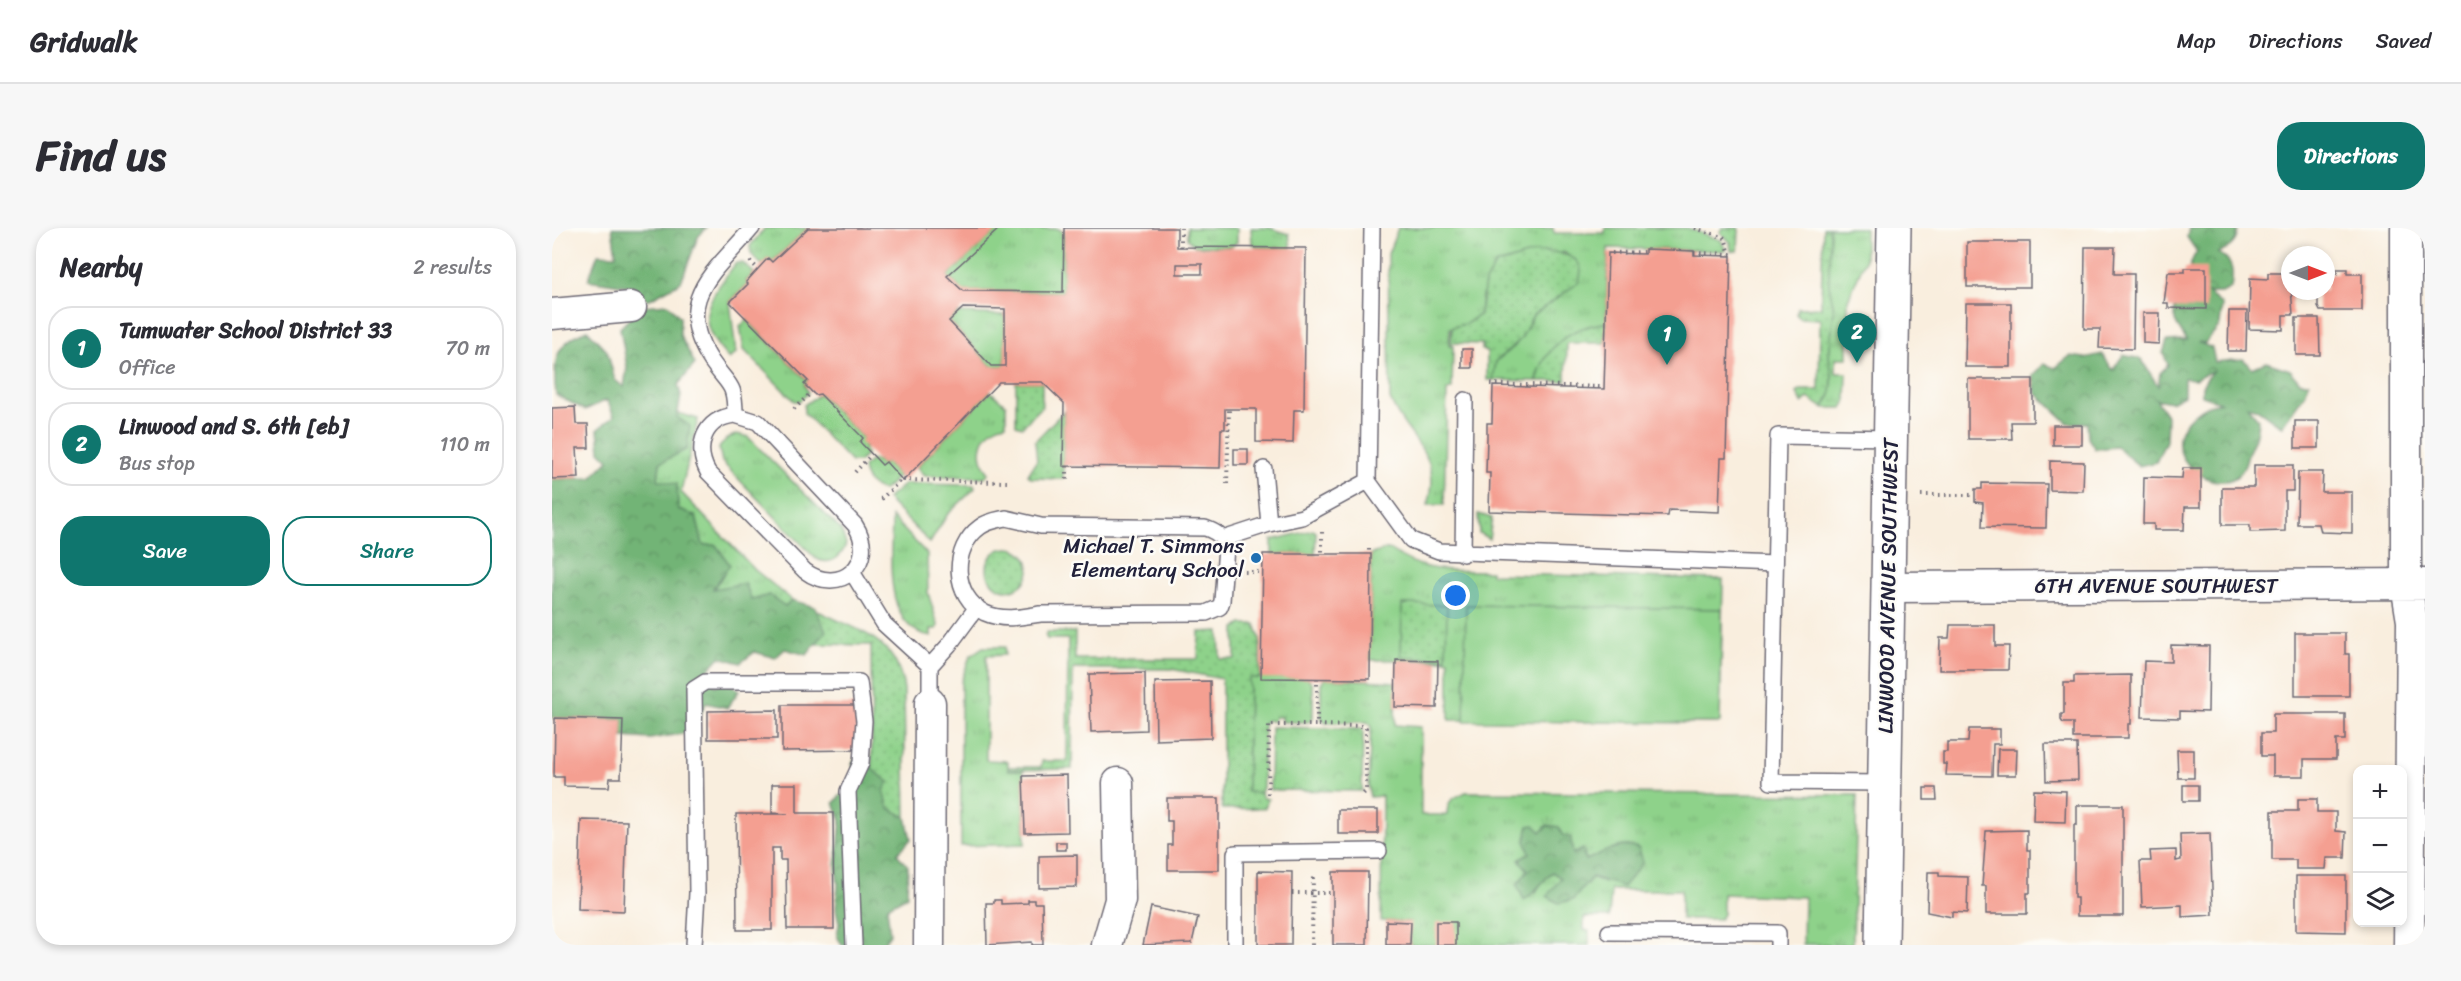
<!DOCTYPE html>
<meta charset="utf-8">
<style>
:root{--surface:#fff;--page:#f7f7f7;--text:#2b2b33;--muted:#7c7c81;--line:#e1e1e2;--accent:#0f766e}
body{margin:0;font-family:Sriracha,sans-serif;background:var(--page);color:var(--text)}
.controls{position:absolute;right:18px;bottom:18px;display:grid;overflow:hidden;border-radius:12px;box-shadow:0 3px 9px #0003}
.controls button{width:54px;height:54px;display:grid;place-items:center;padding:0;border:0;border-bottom:2px solid var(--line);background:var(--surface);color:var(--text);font:30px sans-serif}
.compass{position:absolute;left:1729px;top:18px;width:54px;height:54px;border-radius:50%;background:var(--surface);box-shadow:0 3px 9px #0003;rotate:90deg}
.you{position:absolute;left:904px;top:368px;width:21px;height:21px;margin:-15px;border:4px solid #fff;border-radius:50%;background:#1a73e8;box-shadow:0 0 0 9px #1a73e833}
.badge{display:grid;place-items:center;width:39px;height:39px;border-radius:50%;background:var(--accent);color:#fff;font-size:20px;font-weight:700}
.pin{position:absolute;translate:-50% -50px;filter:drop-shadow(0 2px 3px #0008)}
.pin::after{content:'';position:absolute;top:32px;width:21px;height:18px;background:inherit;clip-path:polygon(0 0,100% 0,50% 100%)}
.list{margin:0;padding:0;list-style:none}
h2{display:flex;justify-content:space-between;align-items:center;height:78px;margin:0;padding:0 24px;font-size:26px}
h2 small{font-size:20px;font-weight:400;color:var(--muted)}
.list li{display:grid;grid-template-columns:39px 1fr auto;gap:18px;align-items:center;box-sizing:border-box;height:84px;margin:0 12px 12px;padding:0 12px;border:2px solid var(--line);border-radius:24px}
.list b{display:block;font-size:22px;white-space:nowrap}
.list p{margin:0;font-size:20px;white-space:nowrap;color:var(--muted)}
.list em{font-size:20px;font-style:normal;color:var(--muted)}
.actions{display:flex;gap:12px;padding:18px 24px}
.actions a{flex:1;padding:14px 0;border:2px solid var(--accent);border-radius:24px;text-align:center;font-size:21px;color:var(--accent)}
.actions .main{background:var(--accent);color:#fff}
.icon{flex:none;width:33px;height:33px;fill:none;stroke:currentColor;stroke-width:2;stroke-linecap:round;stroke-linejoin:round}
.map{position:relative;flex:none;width:1873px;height:717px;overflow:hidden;border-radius:24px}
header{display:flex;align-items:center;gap:36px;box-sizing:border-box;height:84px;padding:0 30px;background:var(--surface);border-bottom:2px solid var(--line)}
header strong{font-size:28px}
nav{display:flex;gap:33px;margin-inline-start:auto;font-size:21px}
.intro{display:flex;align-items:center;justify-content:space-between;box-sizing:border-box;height:144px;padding:0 36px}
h1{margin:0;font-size:42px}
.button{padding:15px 27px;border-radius:24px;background:var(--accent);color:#fff;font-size:21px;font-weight:700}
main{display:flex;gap:36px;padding:0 36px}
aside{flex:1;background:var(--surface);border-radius:24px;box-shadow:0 3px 9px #0003}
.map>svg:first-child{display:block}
.grass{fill:url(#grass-tufts);stroke:#587a62;stroke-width:1.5;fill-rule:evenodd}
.forest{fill:url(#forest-crowns);stroke:#4a6b58;stroke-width:1.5}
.park{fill:url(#park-crowns);stroke:#587a62;stroke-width:1.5}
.garden{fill:url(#garden-dots);stroke:#587a62;stroke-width:1.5}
.pitch{fill:#8ed28a;stroke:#587a62;stroke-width:1.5}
.building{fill:#f49f91;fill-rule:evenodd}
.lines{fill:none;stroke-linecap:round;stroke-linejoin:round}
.lane-casing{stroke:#6d6974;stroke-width:18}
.street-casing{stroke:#6d6974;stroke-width:33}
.secondary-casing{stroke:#6d6974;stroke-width:36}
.path{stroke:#6d6974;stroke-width:4;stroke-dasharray:1.5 4.5;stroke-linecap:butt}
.lane{stroke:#fff;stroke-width:15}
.street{stroke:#fff;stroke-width:30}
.secondary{stroke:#fff;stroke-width:33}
.poi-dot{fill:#1f6fb2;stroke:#fdfcf7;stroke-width:2}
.labels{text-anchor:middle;stroke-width:5;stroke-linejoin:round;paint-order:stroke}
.poi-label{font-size:21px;fill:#22223b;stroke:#fdfcf7;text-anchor:end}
.street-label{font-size:21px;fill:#22223b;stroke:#fdfcf7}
</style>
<header>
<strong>Gridwalk</strong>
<nav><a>Map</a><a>Directions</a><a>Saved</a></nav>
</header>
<div class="intro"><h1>Find us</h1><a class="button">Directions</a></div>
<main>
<aside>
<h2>Nearby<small>2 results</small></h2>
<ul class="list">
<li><span class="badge">1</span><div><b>Tumwater School District 33</b><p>Office</p></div><em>70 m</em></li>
<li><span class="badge">2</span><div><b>Linwood and S. 6th [eb]</b><p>Bus stop</p></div><em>110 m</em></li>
</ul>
<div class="actions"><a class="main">Save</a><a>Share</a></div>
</aside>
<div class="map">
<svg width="1873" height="717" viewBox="0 0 1873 717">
<defs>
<pattern id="grass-tufts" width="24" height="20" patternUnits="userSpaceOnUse" patternTransform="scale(1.5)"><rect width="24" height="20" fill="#8ed28a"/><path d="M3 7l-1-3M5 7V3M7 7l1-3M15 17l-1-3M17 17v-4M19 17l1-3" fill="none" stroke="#7ab478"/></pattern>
<pattern id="forest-crowns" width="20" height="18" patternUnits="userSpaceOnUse" patternTransform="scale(1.5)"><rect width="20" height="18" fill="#72b476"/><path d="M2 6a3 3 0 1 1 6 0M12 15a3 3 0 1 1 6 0" fill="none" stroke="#5d9262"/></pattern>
<pattern id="park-crowns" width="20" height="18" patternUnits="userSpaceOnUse" patternTransform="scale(1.5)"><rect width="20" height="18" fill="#8ed28a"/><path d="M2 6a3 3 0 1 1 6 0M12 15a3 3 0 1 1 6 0" fill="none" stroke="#7ab478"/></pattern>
<pattern id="garden-dots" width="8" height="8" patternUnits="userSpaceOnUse" patternTransform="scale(1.5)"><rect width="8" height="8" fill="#8ed28a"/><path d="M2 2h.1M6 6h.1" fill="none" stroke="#7ab478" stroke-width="1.8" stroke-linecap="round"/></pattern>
</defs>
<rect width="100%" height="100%" fill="#fdfcf7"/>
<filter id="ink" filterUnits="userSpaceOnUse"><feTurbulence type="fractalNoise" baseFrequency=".0167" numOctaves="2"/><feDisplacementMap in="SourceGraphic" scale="12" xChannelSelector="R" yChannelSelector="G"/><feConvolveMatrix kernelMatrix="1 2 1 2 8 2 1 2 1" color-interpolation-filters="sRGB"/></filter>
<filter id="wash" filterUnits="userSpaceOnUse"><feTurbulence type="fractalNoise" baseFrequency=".008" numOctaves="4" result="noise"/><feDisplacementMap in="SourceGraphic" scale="24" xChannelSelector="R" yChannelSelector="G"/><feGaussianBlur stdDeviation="1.35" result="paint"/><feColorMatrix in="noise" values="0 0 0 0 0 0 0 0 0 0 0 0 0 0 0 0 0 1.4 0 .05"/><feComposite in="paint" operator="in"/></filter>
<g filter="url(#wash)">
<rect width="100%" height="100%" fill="#f9eede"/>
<path class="grass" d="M213,0H256L220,34L216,30L210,37L199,26L198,18Z
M635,0H685V14L679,19L643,18L635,11Z
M699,0H717L737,6L739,20L705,19L700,15Z
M846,0H1001L1002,5H1053V0H1135L1169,12L1174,23L1056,20L1054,95C1021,98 992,119 985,153L941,152L944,133L963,118L981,87L1012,65L1025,34L1012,24L930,67L928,86L914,96L898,100L897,118H901L900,161L895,162L892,277H876C892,223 855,214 838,171L836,26Z
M1277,0H1313V32L1296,72V130H1284V145H1295L1294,173L1290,180H1271L1279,167L1280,149L1277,128L1282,82L1277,57Z
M446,1H507L512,5L511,64L411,63L395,48Z
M184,35H191L202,45L194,53L196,56L178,74L184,125L177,131C138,91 157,71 184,35Z
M406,85L453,87V138H439L397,93Z
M195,92L256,153L252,156L256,165L247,173H242L192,122L188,98Z
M438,163L454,177V196C429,200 422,227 437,245L433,249L372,248L365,239Z
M268,166L311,210L314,227L307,234H299L252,185V177Z
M126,185L146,191L129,264L203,342L240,372L233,378L200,372L161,361L151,317L106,252L108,235Z
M185,206L196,209L289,302L294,316C289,331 277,338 263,330L170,234L167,220L174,211Z
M320,232L326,233L330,237L334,234L347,248L332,262C320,261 312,251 311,239Z
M353,256L422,257L423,260L395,287L378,315L335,271Z
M340,289L375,326L376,365L386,397L385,401H379V408C329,401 340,325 340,289Z
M761,302L764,304L763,326H720V312Z
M837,321C873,346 897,342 939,343V346L1171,351L1168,495L897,492V432H818L819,326Z
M431,419H453V427L434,428V532L456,533V542H471L473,616L409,618V454L418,428Z
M697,449L756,450L761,456V490L757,494H730V489H723L722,494L716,492L712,494L711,559L709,565L695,564Z
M773,450L844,454L843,497L869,499V587H895C895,572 901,570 914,564L1305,567L1301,717L1251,716L1252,669L1171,666V686L1168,691H1129V662H1059L1057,689H1032V702L1037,703V717H858V694L829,693L830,568L818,569L816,560L819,497L815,494L773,495L769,490V455ZM1065,621L1052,655L1040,649L1035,657L1010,650L1000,644L989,655L984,664L965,657L976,642L978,625L1021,627L1033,632Z"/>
<path class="forest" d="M60,0H154L146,9L129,54L96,72L82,59L36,52L46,26L64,27Z
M1637,0H1686C1686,14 1679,20 1666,25C1681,32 1682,44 1679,60L1670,65H1656L1670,77L1668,97L1653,115L1646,114L1660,120L1663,134L1691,131L1700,140L1714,134L1738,142L1748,154H1757L1753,166L1730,198C1717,192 1709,180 1695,178L1706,191C1705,208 1702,212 1696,226C1694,232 1693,240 1689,244C1667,273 1603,228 1636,192C1647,181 1653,177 1668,174L1650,168V158L1660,143L1643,151L1632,150V167L1619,174L1604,171L1615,188L1614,213L1604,234L1587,238L1564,219L1543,221L1536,210L1535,195H1516L1484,165L1481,148L1492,136L1503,140L1518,128L1533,130L1550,126L1561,142L1571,127L1589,131L1606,158L1608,145L1616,137L1611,125L1615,113L1635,112C1610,81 1627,82 1636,51C1639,40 1637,34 1645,24L1635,9Z
M116,76L128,89V107L143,136L126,157L129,167L125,189L138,198L135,221L108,235L106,252L125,256L126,281L144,288L151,317H164L178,337L161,361L193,355L200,372L217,367L233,378L240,372L263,379L274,403L255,427L233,421L223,430L203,424L188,435L168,429L156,442L163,458L174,452L187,463L175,480L154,475L140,504L98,511L70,509V492L0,490V251L39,250L57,232L48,223L46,201L62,188L55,172L33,182L4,167C0,133 3,115 35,102L55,123L63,152L72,159L75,139L68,100L90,78Z
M310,518L320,541L337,554V580L354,589L359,611L345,626L356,638L355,668L335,679L338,706L330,717H290L285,708L287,695L284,681L286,657L284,639L289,593L282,575L297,558L314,555L309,553L300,536Z
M982,597L989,604L995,597L1007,599L1010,607L1019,610L1021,626L1031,621L1034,632C1049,626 1072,611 1087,621L1091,634L1071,659L1040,649L1021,672L1006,675L995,668L1009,650L1000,644C990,654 984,664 972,672L965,657L976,642L967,632L978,625L973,613L977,598Z"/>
<path class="park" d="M719,499L811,501L810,563L718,562Z"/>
<path class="garden" d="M1170,0H1187L1186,23H1179L1178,14L1168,4Z
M1271,0H1277L1278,5L1277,57L1282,82L1277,128L1280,149L1279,167L1271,180L1256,170L1250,175L1245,165L1248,162H1267L1268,91L1248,90L1244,86L1246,80L1269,79Z
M984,24C1004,23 1039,26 1026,55L981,87L969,111L944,133L941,152H935V123L930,122V116L899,115L900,99L914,96L928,86L933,54L943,37Z
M1054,95L1053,115H1015L1014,153H985C992,118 1020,98 1054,95Z
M464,154H490V179L470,199L464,197Z
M512,183L511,251L480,250L476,247L485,232L483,213Z
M926,286L940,290L937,311L927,305Z
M435 341a21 21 0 1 1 42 0a21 21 0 1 1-42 0Z
M850,376L895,377L894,430L849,429Z
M264,382C306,403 344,409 352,461L354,589L337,580L332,562L337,554L320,541L319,417L264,416L274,403Z
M690,396H703L708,411V450H697L695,564L709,565L711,570L716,571L713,580L670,581V451L619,441H521L520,541L456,542V539H489L490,533H515L516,411H495L493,407L495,404H523V431H646L647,404L667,403L668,431H683V400Z"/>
<path class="pitch" d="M914,377L1170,381L1168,495L912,493Z"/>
<g id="blocks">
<path class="building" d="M256,0H448L395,48L411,63L511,64L512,0H625V19L754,20L752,182H742L741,215L704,214V181H673V201H669L668,240L511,238L512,175L490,154H447L351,253L334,234L330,237L308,214L311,210L268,166L263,167L252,156L256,153L178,74L196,56L194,54L216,30L220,34ZM625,36H650V46H625ZM411,80L453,81V138H439L397,93Z
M1415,14H1478V59H1415Z
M1533,19H1563L1562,46H1582L1581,121L1547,120L1548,101H1532Z
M1093,21L1142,23V27L1179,28L1174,230H1169L1167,284L1117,282L1116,288L937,283L938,245H934L935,209V195H940L941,158L1052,161L1056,25L1093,26Z
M1633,40H1654V81L1616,80V75H1612L1616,44H1633Z
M1785,41H1795V46H1810V83H1768L1766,79V63H1774V46H1785Z
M1716,45H1738L1741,87H1731V102L1697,101L1698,50L1716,51Z
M1414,75H1459V139H1413Z
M1677,83H1695L1694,123H1676Z
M1591,85H1608L1607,116L1591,115Z
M1744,90H1767L1768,127H1744Z
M910,121H920V140H910Z
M1416,151H1481V194H1459L1460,211H1416Z
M23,179L24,196H36L37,220H25L27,250L0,251V180Z
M1743,193H1767V220H1743Z
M1501,197H1530V217H1501Z
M682,221H696V237H682Z
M1498,233L1532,234L1531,263L1498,262Z
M1702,237H1741V263H1733V303L1698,304V297H1670V259H1702Z
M1631,240H1649V279H1633L1632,302H1602V296H1591L1592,249L1630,250Z
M1746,244H1771L1770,264H1800V305L1769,304L1767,296H1745Z
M1430,255L1495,256L1494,300L1430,299L1431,275L1423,274V261H1430Z
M711,326H819L818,451L709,450Z
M1398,397H1443V418H1457L1456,442H1387L1388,410H1397Z
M1743,405H1793V426H1797V468H1743Z
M1619,417L1657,418L1656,484L1628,483V490L1590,489L1592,433L1619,434Z
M844,432L886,433L885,480L843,479Z
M593,445L594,502L539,504L537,446Z
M1579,447V496H1576V510H1521V495H1511L1509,492V486H1512V455H1522V448Z
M658,453L659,510L604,512L603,454Z
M230,477H305L306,522L230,523Z
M225,482V511H156V483Z
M1721,486H1793V512H1784V531H1752V548H1721V528H1709V505H1721Z
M3,490L71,492L69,550H58L57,559L12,558V549H2Z
M1417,501H1448V516H1441L1440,548L1394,547L1395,536H1391V524H1395V514H1416Z
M1493,516H1525L1526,552L1494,553Z
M1446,521H1465L1464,547H1445Z
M1625,522H1642V550H1626Z
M515,547L516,604L473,605L471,548Z
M220,556H245V585H281L282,701H235L234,632H228V620H220V702H185L184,586H236L220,585Z
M1631,557H1646V573H1631Z
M1372,560H1384L1385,572H1372Z
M1482,562L1514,563L1513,594L1481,593Z
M615,570H667V642H616V617H620V593H615Z
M1746,571H1765V584H1784V603L1794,604L1793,630H1775L1774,641H1744V632H1720V583H1746Z
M1525,577H1571V688H1525V670H1522V597H1525Z
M786,582H826V606H786Z
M29,592L75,593L72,683L26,681Z
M1475,602V622H1478V665H1475V686H1434V658H1430L1434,603Z
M1658,605L1661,687L1630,689V677L1590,679L1588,633H1599L1598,623L1624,622V633L1629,632L1628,606Z
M504,614H514V622H504Z
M525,627V659L487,660V628Z
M706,643L740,644L739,717H706Z
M781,644H816L815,717H781Z
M1376,644H1387V648L1416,649L1415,685L1400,684V689L1375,684Z
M1744,648H1794V704L1744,703Z
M442,672H449V676L476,675V672H482V675H490L491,717H480V714L435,717L434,675H442Z
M599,679L646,689L640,715L591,717Z
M834,693L859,694L858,717H834Z
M884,694H904V717H884Z"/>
</g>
</g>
<g filter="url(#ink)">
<use href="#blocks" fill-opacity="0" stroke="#6d6974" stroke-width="1.5"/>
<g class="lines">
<defs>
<path id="lane" d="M183,187L206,194L303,297C327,334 288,369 253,343L156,244C142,219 152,190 183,187Z
M183,187C183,154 177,159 160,134C119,72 162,45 200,0
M712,241L717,296
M816,253L820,0
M454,290L489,298L653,300C665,304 670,308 674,319L670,373L668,379L654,385L488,386C470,389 451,393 433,385C400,368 399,320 428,299C436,293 445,292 454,290Z
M671,311L717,296L750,289L816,253L859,312L887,323L1223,336
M911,326L913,172
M300,344L332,396L378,438
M378,475V438L397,417L425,379
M1331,555L1219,554L1226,208L1339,210
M1057,704L1226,705V717
M142,717L145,665L142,461L153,454H307L312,493L309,535L296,563L302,717
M683,717V625L827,623"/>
<path id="street" d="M1854,0V356L1860,393L1857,717
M0,86L79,79
M1336,359L1873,356
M377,717L378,475
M555,717L568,672L566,555"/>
<path id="secondary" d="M1330,717L1342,0"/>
</defs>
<use href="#lane" class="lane-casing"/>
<use href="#street" class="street-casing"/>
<use href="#secondary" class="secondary-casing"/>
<path class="path" d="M1143,0L1173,10L1178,26
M629,19V0
M1060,25L1093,24
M1142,25L1183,26
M198,33L206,41
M938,156L1052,159
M242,181L260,164
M515,238V254
M303,244L320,226
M675,256L677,181
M1369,267H1419
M329,271L349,252L455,254
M770,304V326
M817,321V326
M693,344H710
M765,450V497L812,498L814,500V563L811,566
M716,566L717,497H765
M740,665H781
M760,717L761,645"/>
<use href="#lane" class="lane"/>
<use href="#street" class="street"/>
<use href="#secondary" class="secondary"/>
</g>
</g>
<circle class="poi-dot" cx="704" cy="330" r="6"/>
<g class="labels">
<g class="poi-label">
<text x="692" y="325">Michael T. Simmons<tspan x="692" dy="24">Elementary School</tspan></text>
</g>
<g class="street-label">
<text transform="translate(1336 358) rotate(-89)" y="7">LINWOOD AVENUE SOUTHWEST</text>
<text x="1604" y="365">6TH AVENUE SOUTHWEST</text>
</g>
</g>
</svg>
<div class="controls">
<button>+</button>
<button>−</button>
<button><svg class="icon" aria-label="layers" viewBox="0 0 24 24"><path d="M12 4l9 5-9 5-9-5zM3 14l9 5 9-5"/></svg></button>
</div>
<svg class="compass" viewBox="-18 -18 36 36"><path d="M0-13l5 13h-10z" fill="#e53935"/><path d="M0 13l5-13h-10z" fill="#7c7c81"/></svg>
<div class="you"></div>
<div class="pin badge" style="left:1115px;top:137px">1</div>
<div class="pin badge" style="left:1305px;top:135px">2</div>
</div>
</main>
